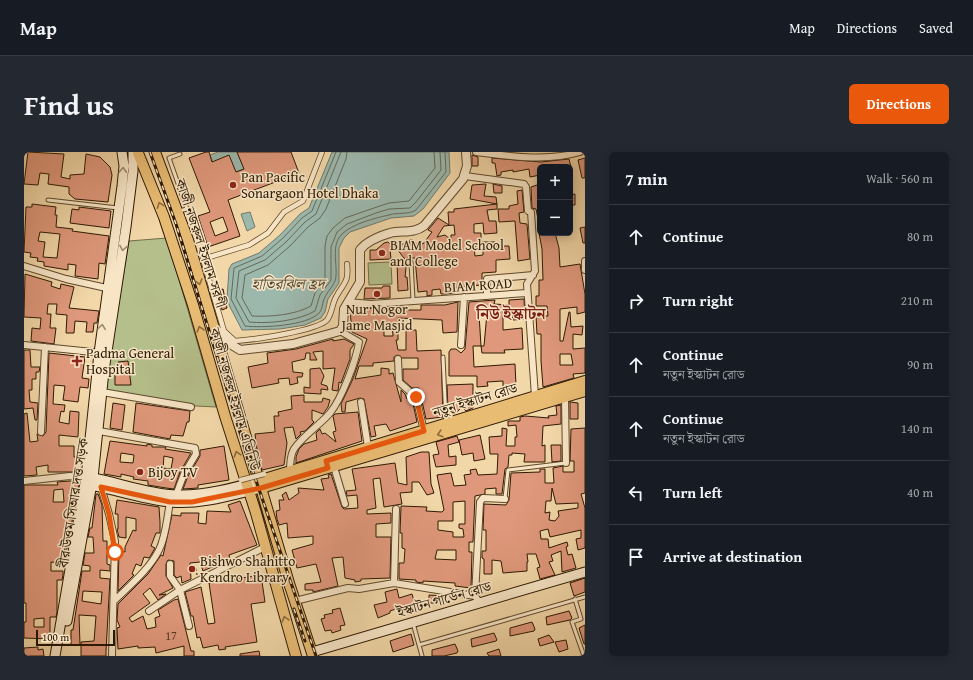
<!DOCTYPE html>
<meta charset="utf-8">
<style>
:root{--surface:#171b24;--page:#242831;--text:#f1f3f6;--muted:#9ea1a6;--line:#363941;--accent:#ea580c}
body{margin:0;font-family:"Gentium Book Plus","Noto Serif Bengali",serif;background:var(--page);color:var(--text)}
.controls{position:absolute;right:12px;top:12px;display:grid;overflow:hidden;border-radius:6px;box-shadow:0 2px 10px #0003}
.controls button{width:36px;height:36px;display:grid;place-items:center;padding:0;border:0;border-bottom:1px solid var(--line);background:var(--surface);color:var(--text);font:20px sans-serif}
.scale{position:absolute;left:12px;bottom:10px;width:79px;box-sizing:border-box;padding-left:4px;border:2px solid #2e1a03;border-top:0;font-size:11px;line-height:14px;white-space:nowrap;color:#2e1a03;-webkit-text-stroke:3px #f7e5c6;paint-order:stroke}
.stop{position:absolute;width:12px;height:12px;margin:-9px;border:3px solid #ea580c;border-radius:50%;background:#fff}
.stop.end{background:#ea580c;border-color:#fff;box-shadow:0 1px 4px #0008}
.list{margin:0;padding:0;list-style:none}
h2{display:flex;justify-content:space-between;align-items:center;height:52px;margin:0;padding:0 16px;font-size:17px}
h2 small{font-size:13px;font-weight:400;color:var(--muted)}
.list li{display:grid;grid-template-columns:26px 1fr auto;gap:12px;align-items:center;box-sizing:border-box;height:64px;padding:0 16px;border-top:1px solid var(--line)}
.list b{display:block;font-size:15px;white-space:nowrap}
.list p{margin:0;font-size:13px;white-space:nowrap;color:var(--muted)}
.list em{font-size:13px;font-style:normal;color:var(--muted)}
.icon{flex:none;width:22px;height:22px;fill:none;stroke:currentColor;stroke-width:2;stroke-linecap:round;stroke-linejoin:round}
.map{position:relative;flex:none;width:561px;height:504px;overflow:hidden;border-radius:6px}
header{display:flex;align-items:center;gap:24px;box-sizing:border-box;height:56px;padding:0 20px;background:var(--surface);border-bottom:1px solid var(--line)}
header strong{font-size:19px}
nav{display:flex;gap:22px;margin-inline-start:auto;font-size:14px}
.intro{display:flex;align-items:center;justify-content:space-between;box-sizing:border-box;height:96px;padding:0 24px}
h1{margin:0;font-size:28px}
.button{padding:10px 18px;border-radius:6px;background:var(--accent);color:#fff;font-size:14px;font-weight:700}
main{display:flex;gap:24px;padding:0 24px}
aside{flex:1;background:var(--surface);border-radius:6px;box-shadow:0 2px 10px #0003}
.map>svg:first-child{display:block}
.green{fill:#b5bf8b;stroke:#726c47}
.water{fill:#9cb8ad;stroke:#707969}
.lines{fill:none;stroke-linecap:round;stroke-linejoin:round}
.shore{stroke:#656958;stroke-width:1}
.building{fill:#df987b;stroke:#2e1a03;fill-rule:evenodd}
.service-casing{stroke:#5f492c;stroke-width:5}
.pedestrian-casing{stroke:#5f492c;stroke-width:6}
.minor-casing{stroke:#5f492c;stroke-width:8}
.tertiary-casing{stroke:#5f492c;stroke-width:10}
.secondary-casing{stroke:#2e1a03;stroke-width:11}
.primary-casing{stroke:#2e1a03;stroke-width:12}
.trunk-casing{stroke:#2e1a03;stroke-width:12}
.path{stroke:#2e1a03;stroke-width:1;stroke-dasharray:3 2;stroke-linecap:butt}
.service{stroke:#f7e5c6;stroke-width:3}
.pedestrian{stroke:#f7e5c6;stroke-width:4.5}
.minor{stroke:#f7e5c6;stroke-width:6}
.tertiary{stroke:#f7e5c6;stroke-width:8}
.secondary{stroke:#f7e5c6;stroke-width:9}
.primary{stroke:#e9bc74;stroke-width:10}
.trunk{stroke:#e9bc74;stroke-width:10}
.rail-casing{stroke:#2e1a03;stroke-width:3}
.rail{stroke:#f7e5c6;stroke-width:1.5;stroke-dasharray:4.5;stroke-linecap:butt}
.pedestrian-bridge-casing{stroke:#5f492c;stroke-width:6;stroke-linecap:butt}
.pedestrian-bridge{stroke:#f7e5c6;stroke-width:4.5}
.oneway{stroke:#9d8a6e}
.oneway2{stroke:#8c6b3c}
.route{stroke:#ea580c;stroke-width:5}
.poi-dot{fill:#8f2418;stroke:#f7e5c6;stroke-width:1.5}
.labels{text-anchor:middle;stroke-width:3;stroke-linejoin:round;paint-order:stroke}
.number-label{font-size:12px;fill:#5a3a21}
.poi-label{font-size:14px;fill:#2e1a03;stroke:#f7e5c6;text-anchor:start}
.street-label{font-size:14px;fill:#2e1a03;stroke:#f7e5c6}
.water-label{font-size:15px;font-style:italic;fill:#4f4936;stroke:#f7e5c6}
.quarter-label{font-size:16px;font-weight:bold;fill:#7a1f14;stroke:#f7e5c6}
</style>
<header>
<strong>Map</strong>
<nav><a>Map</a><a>Directions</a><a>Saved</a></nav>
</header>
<div class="intro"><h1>Find us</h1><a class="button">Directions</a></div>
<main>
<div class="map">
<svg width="561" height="504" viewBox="0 0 561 504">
<rect width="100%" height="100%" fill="#f2d7a8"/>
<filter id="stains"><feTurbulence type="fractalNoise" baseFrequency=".005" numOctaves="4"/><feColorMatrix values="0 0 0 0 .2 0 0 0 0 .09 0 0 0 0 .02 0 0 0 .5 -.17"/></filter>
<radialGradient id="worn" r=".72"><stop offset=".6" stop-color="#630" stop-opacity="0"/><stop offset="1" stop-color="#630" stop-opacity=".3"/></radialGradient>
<path class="green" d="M143,86L192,255L154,253L90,245L85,243L81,235L105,89Z
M367,110L368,132L345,133L344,111Z"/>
<path class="water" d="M194,0H213L220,17L195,26L186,3Z
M308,0H425L426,21L399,57L390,64L367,66L326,80L320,86L315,96V131L304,147L301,160L297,166L281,173L256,177L218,178L206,155L203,147L205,117L208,112L235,101L256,83L276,62L285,56Z
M226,60L231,75L223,79L217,62Z"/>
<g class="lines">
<path class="shore" d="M312,0L288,59L278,66L259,86L238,104L210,116L207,147L221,174C237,176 283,174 295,161C299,157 298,150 301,145C305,137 312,132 312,123C313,110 307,93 318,82C328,72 351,66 365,63C374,60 384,63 392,58L422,20L421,0
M317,0L292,62L281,70L262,90L241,108L215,119L212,146L225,170C244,172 274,169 291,159L296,143L307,128V95L313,80L323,72L352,61L365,57L386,56L392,50L417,18L416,0
M323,0L322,7L302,57L296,66L284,75L266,94L244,113L221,123L218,146L228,164C246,165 271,163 287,154L291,141L301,126V94L303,84L309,76L321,66L350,56L365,51L385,49L411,16L410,0"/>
</g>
<path class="building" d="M4,0L40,2L37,25L46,27V23L60,22L62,2L76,5L86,15L88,23L84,50L51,47L45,42V35L24,32L25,22L16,21L14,33L0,32Z
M182,0H185L188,10L205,3L212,20L220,17L213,0H267L275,21L204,48L216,84L184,95L174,64L186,60L165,6ZM199,65L204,79L191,84L186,70Z
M448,3L454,5V14H448Z
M468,6L517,10L545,7L547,15H516V23L506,25L505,17L489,20V18L477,20V23L473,24L471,11H468Z
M561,6V26H558L554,8Z
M462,32L460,44L472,45L473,52L446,47L448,33Z
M469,32L478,34V41H470Z
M516,32V67H514L512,57L508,56L507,35Z
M498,38L500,60L495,61L496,71L503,72L506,107L494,109L491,69L475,70L474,57H485V54L494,52L493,39Z
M551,42V53H546V43Z
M8,52L32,55L31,63H33L32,75L49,77L48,79L85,84L81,112L75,111L74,127L51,124L52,113L44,112V118L20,114V110L13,109L14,106L6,105L7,101L0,100L2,55H8ZM16,80L36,82L33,106L19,105L21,90L14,89Z
M473,52V57L463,58L465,69H472L473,81L460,82L459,71L450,72V81H457V90H471L472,94H485L486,107L472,108V120L458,121V133L433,135L434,140L422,142H417L416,137L408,138V143L403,144V139L394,140L391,106H383L381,125H383L384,138L374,139L373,110H383L373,97H366L367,107L346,108V98H352L360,91L364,90L367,93L375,89L376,92H385L386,88H389L392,92L396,90L399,92L408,80L404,78L414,66L425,73L424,60H430V57ZM430,73L431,83H427V88L421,83L413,85L420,74ZM450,95H459V103L451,104Z
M55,55L87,59L85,76L46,71L48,57L55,58Z
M561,75V91H559L556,76Z
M515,81H531L535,96L536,115L556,112L561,142V160L553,162V155L536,157V189H539L545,160H546L547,175L559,174L558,183L549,182V197L561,196V221L549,222L550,226L519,235L517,209V182H513L512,164H524L523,154H512V144H515V128H519L518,97ZM536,202H547L549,213H536Z
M1,122L28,130L27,134L36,137L37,132L50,135L45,156L75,159L73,171H70L69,180H62L63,170L51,169L50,181H42L43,163L32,162L33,152H24L23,162H27L26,176H32L30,192L7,189L8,176L16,177L17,166L0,165Z
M359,134H366V146L340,147L341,136H358Z
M199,137L203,156L198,158L194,138Z
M500,147L501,167L489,168L488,159H479V178L498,176L499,197L480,198L481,201H458L457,194H460L463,161L455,162L457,194H449L450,215L491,212L492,234L479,235V229L463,230L464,234L453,235V224H425V200L427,197H432L437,201L441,197L445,150L471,148L470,152L485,153V148Z
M434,150L433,180L419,181L418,168L374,166V188H372L374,198H382V178H392L393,199L417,198L419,265L402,267L395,236H388L379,228V217H394V206H378L374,203L370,205V209L349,211V214H335L331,227L357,223V216L365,217V222L369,221L377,250V238L381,242L383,247H388L393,270L366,279L362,272L350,274L352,284L347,285L340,247L336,246L322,250L321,260H318L317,252L328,229L343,187L328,180L326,158L364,155V158H397V153H421ZM368,172L369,184H360V173Z
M309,187V189L320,187L330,192L326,198V207L317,231L315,230L314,239L308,238L311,216L299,217V199L289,200L293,208H286V201H282L281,207L268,210L269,220L279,221L278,225H273L274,231L266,233L265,226L254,227L255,231L228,236L224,215L244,211L243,201L272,197Z
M0,198H6L7,215H16L15,220H12V227H8V238H5L6,250L14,251L13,268H11L9,256L0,257Z
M25,201L61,205L58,226L65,227L64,236L56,235L54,250L39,248L41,234L30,233L29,252L41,253L40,260L37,259L35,270L45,272L46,259L55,260L54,285L35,283V294H50V305H53L52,320H24V313L12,315L13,323L0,324V262L3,261L6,290L14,289L13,282L19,284L22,280Z
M104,209L107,233H91V220H94V210Z
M296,216L300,224L297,232L303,234L304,238L297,237V242L280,241V235L286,236V217Z
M449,232V256L442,259L438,255L433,260L429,261L424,257L423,233Z
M280,243V250H298L299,246L306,248L304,255L299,262L288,258V268L290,270L281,279L276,280L277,282L272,287L269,275L260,276L263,291L260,313L238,318L233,298L231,282L251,280L250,264H255L254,260L268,257L267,244Z
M546,250L554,251V267H546Z
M89,251L101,253L98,278L86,276Z
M112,251L166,259L165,270H163L159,284L147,283L146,287L109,280Z
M537,253V272L519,274L518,294L521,293V310H500L501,302L488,301V303H485L484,315L481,317L478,342H472V336L461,337V342L451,344L449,390H445V400H448L447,436L431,434V431L399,429V431L392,430V428L375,427V411H380L381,397L378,396V381H376L377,354L403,355L402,359L418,360L420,358L413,323L427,321L430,334L442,333L440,323L447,322L446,318L452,317L454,323L473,322L474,302H466L465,285L478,284V276L483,277L482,294H491V285H493L492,273L484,274V269H496V265L501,264L525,266L524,264L533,263L532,254ZM441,349V372H435V376L439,377L440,385H429V380L414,378V369H429V350ZM413,398H432V408L411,407Z
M334,260L338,289L272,311V305L275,297L280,292L293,288L292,281L296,277L298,282L301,281L312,290L309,280L312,279L309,264L311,262Z
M561,276V341L557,342L561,356V396L554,398L552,387L557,386V378L526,385L524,377L516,379L517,387H524L525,396L543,390L544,394L542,395L544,403L548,402L552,416L538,420L537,399L527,403L529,409L525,410L531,423L516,427L513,416L516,415L512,402H503L504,410H503V419L479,421L477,409L468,408V422H460V407L458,406V399H462V378H459L460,352L482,353L485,348L487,321L516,320V317H521V331H530L529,316L539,314V320H550V309H546L547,277ZM528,336L532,352L554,351V356L534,359L535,364L531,369L525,368L526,360L521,361L522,349H527Z
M456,283L461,307L450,309L449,301L438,303L435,288Z
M433,284L435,290L424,293L425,305L432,304V313L412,315L409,303L415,302L412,290Z
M86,289L123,294V292L128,293V295H142L141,297L167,301L156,320L150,337L142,336L124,333V329L109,327L110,325L97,322V325L80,322ZM97,301L110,303L109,311L96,310ZM140,304L149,306L147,317L139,316Z
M527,293H537V309L528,310Z
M200,294L205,328L174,333V336L159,337L164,324L176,304V298Z
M397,300H405L407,332L410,341L403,343L395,330H388V340L376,341L378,352L360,355L356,326L349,327L352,356L343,358V362L367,361V371L352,372V385H367L366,426L337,427V429L331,430V428L321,426L319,405L308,406L314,434L289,440V438H281V432L297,430L292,412L273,416L268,398L289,392V384L264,386L263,371L255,373L253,367L252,359L256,358L255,348H260L258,343L262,340L265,348L275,341L274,336L300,338L297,327L305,326L304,323L307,322L318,355L320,357L334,356L333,343L323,344L322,339L332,338L328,317L371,311L374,331L383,333L382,305Z
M46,329H55V331L43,397H40L38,411L27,410V419H39V423L38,428H33V460L32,465H26V487L0,486V470H2V451H0V333H34L33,330ZM39,337L40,350H29L30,338ZM20,466V475H10V467Z
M72,342H74L78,353L79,389H83V412L86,413V419L76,418V426L86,427L82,499V504H57V490L70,489L72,464L55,463L56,493H47V478H49L58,419H66V414L59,413L61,401H70L69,385H64L66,376H68ZM59,439L78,440L77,452L58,449Z
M93,348L135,355L136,370V381H132L127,394L131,396L127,403L125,406L120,405L117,414L112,412L108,422L110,423L94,439L95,398L101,400V395L109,378L112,379V367L102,365V386L95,385L93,377H94V362H91Z
M216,349L233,393L205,403L206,407L179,419L176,410L166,411L167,427L158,431L157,424L153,426L150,423V409L144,408L142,412V424L149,436L135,443L142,442L134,448L126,436L119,442L126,451L105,466L108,470L119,464L123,477L132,475L131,466L136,464L134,458L150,448L154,447L167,499H170V504H160V494L132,501L131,495L114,496V494L94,497L93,476L96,475L93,468L94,452L124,422L137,403L139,404L148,363L157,364V361H175L174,371L182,372L183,359L207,360L204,353Z
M237,423L241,450L227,452L233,490L201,495L202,497L195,498L194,493L179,496L176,485L173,486L169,464H167L161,440L177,435L184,472L191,471L185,431Z
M561,426V440L550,444L546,431Z
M373,437L375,446L388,442L392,455L379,457L378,455L366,459V461L354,466L350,453L363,450L361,440Z
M405,443L421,444V451H405Z
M316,456L321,473L316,474L317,478L308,481L307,478L301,479L297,467L301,466L300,463L309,461L308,458Z
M545,459L548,466L546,468L523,473L522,465Z
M508,470L511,477L510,479L486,484V476Z
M561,473V492H560L555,476Z
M470,481L473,488L472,489L448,495L447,487Z
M387,482L390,493L369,500L366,489Z
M525,483L530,490L516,494L514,487Z
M542,488L544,497L535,500L531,490Z
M431,492L434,499L433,501L420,504H408V498Z
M14,495V498L19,497L20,504H0V496Z
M475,497L477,504H465L463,501Z
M235,499L236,504H216V502Z"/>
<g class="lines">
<defs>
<path id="service" d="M24,48L94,56
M155,59L163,57L145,6L156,2
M387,110L389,148
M419,205L422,269
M481,346L484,318L542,311
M551,447L557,467L548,470L560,504
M389,471L398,504
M395,493L561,445"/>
<path id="pedestrian" d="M298,0L279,49L260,60L244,81L225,93L179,107L200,179L211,189C228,188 293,179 303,168C308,162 308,152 312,145C320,130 325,131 323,112"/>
<path id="minor" d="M452,0C485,4 523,10 556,0
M441,24L500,32L502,35L504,59L507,60L511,119L503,132L511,244
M561,109V118
M0,114L42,127L87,137
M463,143V127L509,123
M324,150L347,152L503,141
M0,193L78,201
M437,193L440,145
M374,207L375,230L392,245L400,279
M78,240L167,255
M541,245L542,311
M337,250L344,295
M75,279L171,296L172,302L160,322L152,343
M17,280L21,195
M310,315L321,352
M266,320C266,313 266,305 269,299C274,288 297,272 306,261C318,246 332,209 335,190L316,179
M0,329L46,324L62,325
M77,335L85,362L91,389L88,504
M370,431L372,357
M453,447L451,444L456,350L459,346L481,347
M90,449C105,434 125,418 135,398C142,384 143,366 146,350
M271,449L324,436L335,437L370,431L451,444
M125,459L156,438L146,424V412
M165,474L156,438L241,395"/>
<path id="tertiary" d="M190,175L208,193L216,198L269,192L316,179L319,174L320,157L336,130V98C342,90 356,84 366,81C378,78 389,82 400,74L439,27L443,14L442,0"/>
<path id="secondary" d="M64,325C94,330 123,342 153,343C180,344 209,336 234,329
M62,332C90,337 117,347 146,350C176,353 208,343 237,336
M43,469L69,326L80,219L102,75L109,19V1
M288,500L561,420
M31,504L62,325L75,201L98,34L100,14L98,0"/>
<path id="primary" d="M234,329L561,229
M237,336L561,239"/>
<path id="trunk" d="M131,0L164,88L265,431L289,504
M114,1L140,65L169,153L201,264L232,361L272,504"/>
</defs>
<use href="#service" class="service-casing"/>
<use href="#pedestrian" class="pedestrian-casing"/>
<use href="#minor" class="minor-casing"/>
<use href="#tertiary" class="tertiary-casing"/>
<use href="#secondary" class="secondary-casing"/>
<use href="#primary" class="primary-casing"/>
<use href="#trunk" class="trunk-casing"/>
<path class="path" d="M172,416L173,423"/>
<use href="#service" class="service"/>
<use href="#pedestrian" class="pedestrian"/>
<use href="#minor" class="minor"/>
<use href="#tertiary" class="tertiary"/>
<use href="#secondary" class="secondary"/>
<use href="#primary" class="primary"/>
<use href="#trunk" class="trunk"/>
<defs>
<path id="rail" d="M126,0L152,72L225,308L292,504
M270,457L281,489"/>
</defs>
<use href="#rail" class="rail-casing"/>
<use href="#rail" class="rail"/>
<defs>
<path id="pedestrian-bridge" d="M217,328L240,322"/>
</defs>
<use href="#pedestrian-bridge" class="pedestrian-bridge-casing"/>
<use href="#pedestrian-bridge" class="pedestrian-bridge"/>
</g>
<defs><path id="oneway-chevron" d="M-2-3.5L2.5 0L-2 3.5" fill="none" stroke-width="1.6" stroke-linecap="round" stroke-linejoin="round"/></defs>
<g class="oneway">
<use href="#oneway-chevron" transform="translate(99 18) rotate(-87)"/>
<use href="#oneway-chevron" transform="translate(99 96) rotate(99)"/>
<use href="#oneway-chevron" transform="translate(78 175) rotate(-82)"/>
</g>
<g class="oneway2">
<use href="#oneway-chevron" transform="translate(136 53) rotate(-111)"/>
<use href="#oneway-chevron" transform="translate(175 130) rotate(75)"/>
<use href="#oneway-chevron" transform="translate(176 177) rotate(-106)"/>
<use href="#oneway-chevron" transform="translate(416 282) rotate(163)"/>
<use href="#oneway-chevron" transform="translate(213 302) rotate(-107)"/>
<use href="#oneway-chevron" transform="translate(261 467) rotate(-106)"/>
</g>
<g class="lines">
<path class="route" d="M91,400L85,362L77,335L146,350H168L237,336L304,316L302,309L400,279L392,245"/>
</g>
<g class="poi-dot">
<circle cx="209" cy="33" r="4"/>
<circle cx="358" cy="101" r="4"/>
<circle cx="353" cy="142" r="4"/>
<path d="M51 203h4v4h4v4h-4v4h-4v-4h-4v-4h4z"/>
<circle cx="116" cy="320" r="4"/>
<circle cx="168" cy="417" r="4"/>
</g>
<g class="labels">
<g class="number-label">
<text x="147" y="488">17</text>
</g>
<g class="poi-label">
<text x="217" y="30">Pan Pacific<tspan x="217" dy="16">Sonargaon Hotel Dhaka</tspan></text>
<text x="366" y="98">BIAM Model School<tspan x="366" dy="16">and College</tspan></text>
<text x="353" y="162" text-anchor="middle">Nur Nogor<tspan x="353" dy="16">Jame Masjid</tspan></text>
<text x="62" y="206">Padma General<tspan x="62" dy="16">Hospital</tspan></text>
<text x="124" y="325">Bijoy TV</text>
<text x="176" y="414">Bishwo Shahitto<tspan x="176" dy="16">Kendro Library</tspan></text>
</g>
<g class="street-label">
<text transform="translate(177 91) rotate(72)" y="5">কাজী নজরুল ইসলাম সরণী</text>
<text transform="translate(454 133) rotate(-4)" y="5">BIAM ROAD</text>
<text transform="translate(211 247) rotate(74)" y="5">কাজী নজরুল ইসলাম এভিনিউ</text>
<text transform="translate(451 248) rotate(-17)" y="5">নতুন ইস্কাটন রোড</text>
<text transform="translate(49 351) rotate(-81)" y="5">বীর উত্তম সিআর দত্ত সড়ক</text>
<text transform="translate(420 447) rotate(-16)" y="5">ইস্কাটন গার্ডেন রোড</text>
</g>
<g class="water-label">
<text x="264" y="137">হাতিরঝিল হ্রদ</text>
</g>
<g class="quarter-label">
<text x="487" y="167">নিউ ইস্কাটন</text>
</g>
</g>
<rect width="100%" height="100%" filter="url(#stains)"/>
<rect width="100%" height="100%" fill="url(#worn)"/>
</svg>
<div class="controls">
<button>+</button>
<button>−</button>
</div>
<div class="scale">100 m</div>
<div class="stop" style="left:91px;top:400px"></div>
<div class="stop end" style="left:392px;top:245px"></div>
</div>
<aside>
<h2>7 min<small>Walk · 560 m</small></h2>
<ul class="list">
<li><svg class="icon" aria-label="ahead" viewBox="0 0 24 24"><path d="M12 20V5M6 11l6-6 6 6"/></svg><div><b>Continue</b></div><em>80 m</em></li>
<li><svg class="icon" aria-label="right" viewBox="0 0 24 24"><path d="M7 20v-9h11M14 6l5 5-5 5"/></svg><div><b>Turn right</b></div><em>210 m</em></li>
<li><svg class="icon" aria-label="ahead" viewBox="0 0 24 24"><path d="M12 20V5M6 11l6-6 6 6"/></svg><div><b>Continue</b><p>নতুন ইস্কাটন রোড</p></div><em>90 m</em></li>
<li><svg class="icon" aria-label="ahead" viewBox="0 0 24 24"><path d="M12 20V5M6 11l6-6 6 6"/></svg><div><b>Continue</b><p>নতুন ইস্কাটন রোড</p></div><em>140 m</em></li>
<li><svg class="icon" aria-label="left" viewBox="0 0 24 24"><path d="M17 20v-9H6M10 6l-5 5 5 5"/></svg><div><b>Turn left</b></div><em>40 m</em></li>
<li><svg class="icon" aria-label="arrive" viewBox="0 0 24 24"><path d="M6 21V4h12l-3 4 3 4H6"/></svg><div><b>Arrive at destination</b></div></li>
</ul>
</aside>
</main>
